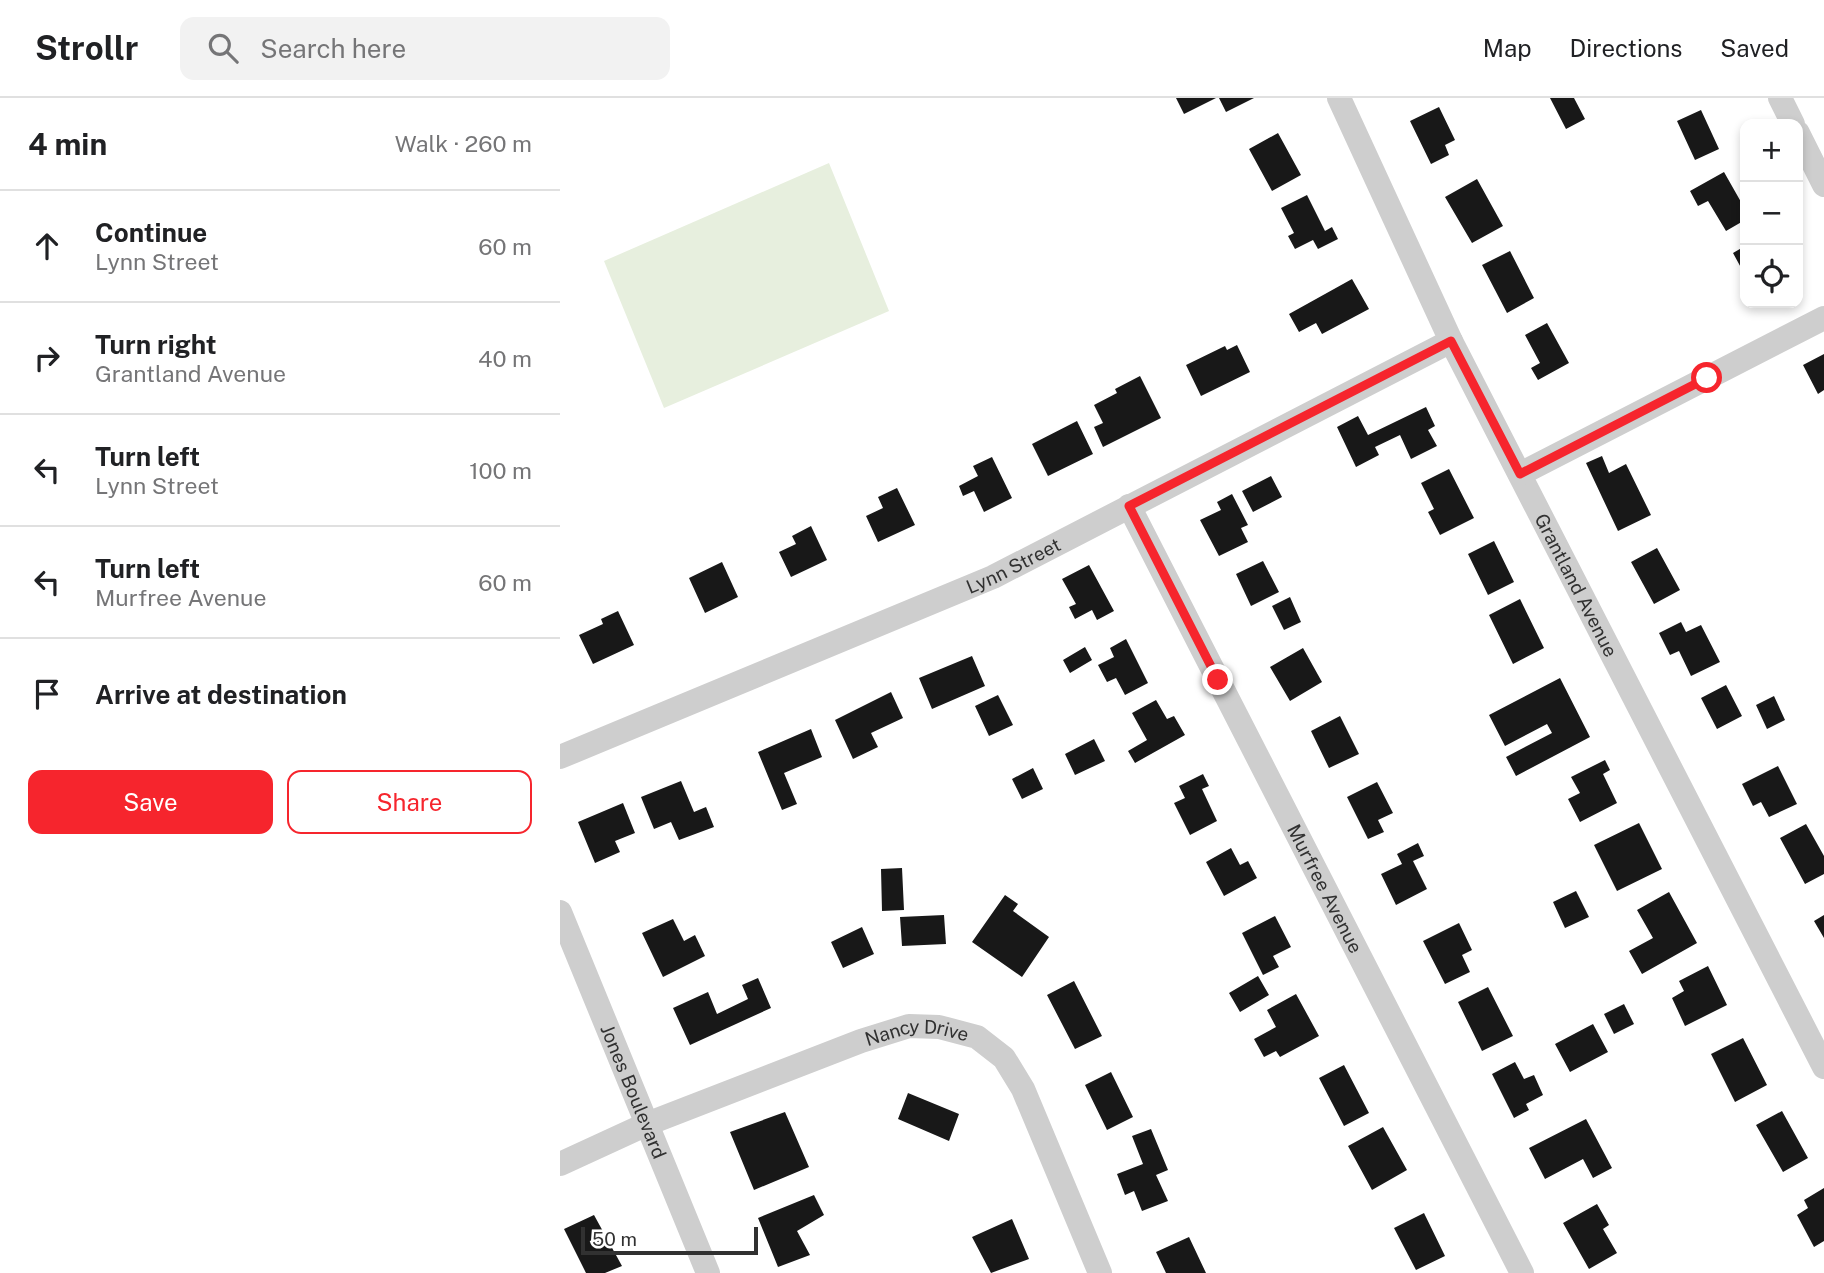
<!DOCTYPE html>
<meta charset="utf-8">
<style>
:root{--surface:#fff;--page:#f2f2f2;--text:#202124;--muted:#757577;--line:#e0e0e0;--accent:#f6252d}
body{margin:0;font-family:"Public Sans",sans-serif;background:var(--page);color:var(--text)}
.controls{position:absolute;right:21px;top:21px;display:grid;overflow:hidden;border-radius:14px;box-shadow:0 4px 10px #0003}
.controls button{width:63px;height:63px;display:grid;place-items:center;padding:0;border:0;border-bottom:2px solid var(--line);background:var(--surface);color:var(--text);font:35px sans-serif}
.scale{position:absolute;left:21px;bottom:18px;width:177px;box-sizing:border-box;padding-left:7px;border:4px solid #313131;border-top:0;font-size:19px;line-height:24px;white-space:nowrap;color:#313131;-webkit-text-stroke:5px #fff;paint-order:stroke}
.stop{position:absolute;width:21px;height:21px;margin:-16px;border:5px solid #f6252d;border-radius:50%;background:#fff}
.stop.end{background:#f6252d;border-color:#fff;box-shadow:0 2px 7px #0008}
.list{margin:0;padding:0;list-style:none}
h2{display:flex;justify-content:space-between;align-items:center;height:91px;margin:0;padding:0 28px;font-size:30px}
h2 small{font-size:23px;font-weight:400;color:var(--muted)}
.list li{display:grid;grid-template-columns:46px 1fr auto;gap:21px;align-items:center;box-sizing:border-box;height:112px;padding:0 28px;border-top:2px solid var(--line)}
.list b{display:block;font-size:26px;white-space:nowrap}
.list p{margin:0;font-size:23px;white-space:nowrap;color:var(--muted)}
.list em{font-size:23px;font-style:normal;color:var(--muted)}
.actions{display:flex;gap:14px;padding:21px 28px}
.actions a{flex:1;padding:16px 0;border:2px solid var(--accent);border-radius:14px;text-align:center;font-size:24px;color:var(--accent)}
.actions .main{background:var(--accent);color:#fff}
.icon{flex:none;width:38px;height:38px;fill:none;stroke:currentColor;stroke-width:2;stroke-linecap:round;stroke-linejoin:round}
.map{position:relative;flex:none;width:1264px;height:1175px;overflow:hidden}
header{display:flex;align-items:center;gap:42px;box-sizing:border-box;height:98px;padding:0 35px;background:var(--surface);border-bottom:2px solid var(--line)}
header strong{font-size:33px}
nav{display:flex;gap:38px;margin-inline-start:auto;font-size:24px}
.search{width:490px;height:63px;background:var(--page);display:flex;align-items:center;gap:18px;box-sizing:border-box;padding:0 24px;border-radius:14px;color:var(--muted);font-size:26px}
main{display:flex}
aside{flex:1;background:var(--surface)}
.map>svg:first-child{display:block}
.green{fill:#e7efde}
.building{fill:#181818}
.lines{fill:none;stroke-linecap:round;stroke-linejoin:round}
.street{stroke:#cecece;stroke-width:24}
.route{stroke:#f6252d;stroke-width:9}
.labels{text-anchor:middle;stroke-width:7;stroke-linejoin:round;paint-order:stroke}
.street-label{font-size:19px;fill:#313131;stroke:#fff}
</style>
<header>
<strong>Strollr</strong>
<div class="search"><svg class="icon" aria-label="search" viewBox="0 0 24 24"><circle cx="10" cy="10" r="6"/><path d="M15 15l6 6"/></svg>Search here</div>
<nav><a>Map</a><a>Directions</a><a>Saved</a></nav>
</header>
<main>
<aside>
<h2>4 min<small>Walk · 260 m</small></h2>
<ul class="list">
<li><svg class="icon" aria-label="ahead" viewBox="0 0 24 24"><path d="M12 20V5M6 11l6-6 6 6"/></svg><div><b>Continue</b><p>Lynn Street</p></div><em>60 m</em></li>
<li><svg class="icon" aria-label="right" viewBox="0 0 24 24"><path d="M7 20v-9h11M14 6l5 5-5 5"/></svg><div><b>Turn right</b><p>Grantland Avenue</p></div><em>40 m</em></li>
<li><svg class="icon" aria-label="left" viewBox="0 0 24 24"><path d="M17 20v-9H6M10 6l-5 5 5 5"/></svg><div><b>Turn left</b><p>Lynn Street</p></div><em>100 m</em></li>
<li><svg class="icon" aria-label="left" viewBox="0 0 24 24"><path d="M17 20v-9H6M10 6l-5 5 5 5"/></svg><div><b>Turn left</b><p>Murfree Avenue</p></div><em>60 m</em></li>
<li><svg class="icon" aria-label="arrive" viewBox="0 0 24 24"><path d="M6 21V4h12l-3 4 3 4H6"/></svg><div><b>Arrive at destination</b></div></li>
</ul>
<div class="actions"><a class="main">Save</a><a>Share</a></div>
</aside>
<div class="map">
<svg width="1264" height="1175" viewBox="0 0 1264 1175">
<rect width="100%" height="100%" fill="#fff"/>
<path class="green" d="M269,65L329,213L104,310L44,163Z"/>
<path class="building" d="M616,0H656L624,16Z
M659,0H694L666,14Z
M990,0H1014L1025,21L1006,31Z
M879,9L895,42L885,47L889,57L871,66L850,23Z
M1141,12L1159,51L1135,62L1117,23Z
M718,35L741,77L712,93L689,51Z
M1164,74L1185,111V122L1166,133L1148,103L1138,108L1130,93Z
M917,81L943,128L912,145L885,99Z
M747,97L765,133L772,129L778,141L758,151L753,142L735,151L728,138L734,135L721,110Z
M1185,148V177L1173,155Z
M950,153L974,200L947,215L922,167Z
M792,181L809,211L762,236L756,225L739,234L729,216Z
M987,225L1009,265L978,282L971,270L980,265L965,237Z
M677,247L690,274L641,298L626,267L665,248L667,252Z
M1264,256V292L1258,296L1243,267Z
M580,278L601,320L543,349L534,329L543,325L534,307L557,295L555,291Z
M866,309L875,328L868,332L877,348L851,361L840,337L815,349L819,357L796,369L777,329L798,318L808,337Z
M517,323L533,356L488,378L472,346Z
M1042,358L1049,375L1066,366L1091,417L1058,433L1026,365Z
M432,359L452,400L424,414L414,393L403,398L399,388L418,378L413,368Z
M889,371L914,420L880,437L868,414L874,411L861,385Z
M711,378L722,399L693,414L682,393Z
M337,390L355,427L318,444L306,418L323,410L318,399Z
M672,396L688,427L681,430L688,444L659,458L640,422L661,412L657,404Z
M251,428L267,462L231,479L219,454L236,446L232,438Z
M934,443L954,484L928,497L908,456Z
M1097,450L1120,492L1094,506L1071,464Z
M703,463L719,494L691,508L676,476Z
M162,464L178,499L145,515L129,480Z
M529,467L554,513L537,522L532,512L515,521L509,509L516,506L502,481Z
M730,499L741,524L724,532L712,508Z
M960,501L984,550L953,566L929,517Z
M58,513L74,547L33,566L19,537L43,526L41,521Z
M1121,524L1126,534L1141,527L1160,564L1131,578L1119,553L1110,557L1099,535Z
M566,541L588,585L565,597L556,580L547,584L538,567L554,559L550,550Z
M525,549L532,562L510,575L503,562Z
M743,550L762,584L730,603L710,569Z
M412,558L425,588L372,611L359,580Z
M1000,580L1030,639L956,678L946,659L992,635L987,626L945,648L929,617Z
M1166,587L1182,618L1157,631L1141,600Z
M331,594L343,620L311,635L318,649L293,661L275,622Z
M438,597L453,627L429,638L415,608Z
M1214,598L1225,622L1207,631L1196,607Z
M596,602L607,621L614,618L625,637L575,665L568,653L587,642L572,615Z
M780,618L799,656L769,670L751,633Z
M251,631L262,659L224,675L237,706L222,712L198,654Z
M534,641L545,663L515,677L505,656Z
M1045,662L1050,672L1043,676L1057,705L1020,724L1008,701L1020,695L1011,679Z
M1218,668L1237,706L1209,719L1201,704L1193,708L1182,686Z
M473,670L483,691L462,701L452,681Z
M643,676L649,688L642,691L657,723L630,737L614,705L625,700L619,688Z
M121,683L134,714L146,709L154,729L119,742L111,724L94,731L81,699Z
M817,684L833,715L818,722L824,734L808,741L787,699Z
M63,705L75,735L55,743L60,754L35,765L18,724Z
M1079,725L1102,771L1057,793L1034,747Z
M1246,726L1264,758V776L1245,786L1220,740Z
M858,745L864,758L853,763L867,791L836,807L821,776L842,766L837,756Z
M671,750L680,767L688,763L697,780L664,798L646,764Z
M342,770L344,812L322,813L321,771Z
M1016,793L1029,819L1005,830L993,804Z
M1109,794L1137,845L1082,876L1069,853L1093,840L1077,812Z
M445,797L458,806L453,813L489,839L462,879L412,844Z
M384,817L386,846L342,848L340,819Z
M1264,817V840L1254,823Z
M715,818L731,849L713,858L719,869L703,877L682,835Z
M113,821L124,843L135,837L145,858L103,879L82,835Z
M899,825L912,852L902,857L910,874L885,886L863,843Z
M302,829L314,856L283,870L271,844Z
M1148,868L1167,907L1125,928L1112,900L1124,893L1119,883Z
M698,878L709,897L680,914L669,895Z
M198,880L211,910L130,947L113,910L148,894L157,916L188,901L182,887Z
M514,883L542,938L515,951L487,897Z
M928,889L953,938L922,953L898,904Z
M736,896L759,938L720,959L716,953L704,959L694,941L716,929L707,912Z
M1064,906L1074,926L1054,936L1044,916Z
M1033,926L1048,954L1010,974L995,946Z
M1183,940L1207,987L1175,1004L1151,956Z
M955,964L964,981L974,977L983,997L966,1006L969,1012L954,1020L932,976Z
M784,967L809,1015L784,1028L759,980Z
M551,974L573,1019L547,1032L525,987Z
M348,995L399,1016L389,1043L338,1021Z
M1222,1013L1248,1060L1223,1074L1196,1027Z
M225,1014L249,1069L194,1092L170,1034Z
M1026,1021L1052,1070L1033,1080L1023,1061L985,1081L969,1050Z
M823,1029L847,1072L812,1092L788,1048Z
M591,1031L608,1072L596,1077L608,1103L582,1113L574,1093L565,1097L557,1076L583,1066L572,1038Z
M1264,1090V1143L1254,1149L1237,1117L1248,1110L1244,1102Z
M254,1097L264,1117L237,1133L250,1157L218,1169L198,1120Z
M1037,1106L1049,1127L1043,1131L1057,1155L1029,1171L1003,1125Z
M864,1115L885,1158L856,1172L834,1130Z
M34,1117L62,1168L45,1175H26L4,1131Z
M452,1121L469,1161L431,1175L412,1139Z
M629,1139L646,1175H606L596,1154Z"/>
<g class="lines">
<g class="street">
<path id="s1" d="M779,0L891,243L1264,969"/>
<path d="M1220,0L1233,26"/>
<path d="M1238,35L1264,87"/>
<path d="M960,376L1264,220"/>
<path id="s2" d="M569,408L962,1175"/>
<path id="s3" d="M0,659L433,479L891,243"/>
<path id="s4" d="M0,814L148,1175"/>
<path id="s5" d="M0,1066L87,1026L301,943L349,928L379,929L417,939L444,960L463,991L540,1175"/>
</g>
</g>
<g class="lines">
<path class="route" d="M658,582L569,408L891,243L960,376L1147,280"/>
</g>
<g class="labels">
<g class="street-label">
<text dy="7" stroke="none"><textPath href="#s3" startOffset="492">Lynn Street</textPath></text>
<text dy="7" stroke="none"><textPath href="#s1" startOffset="542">Grantland Avenue</textPath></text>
<text dy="7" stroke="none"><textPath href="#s2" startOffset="430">Murfree Avenue</textPath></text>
<text dy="7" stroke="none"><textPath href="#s5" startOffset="383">Nancy Drive</textPath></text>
<text dy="7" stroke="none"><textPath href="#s4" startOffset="194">Jones Boulevard</textPath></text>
</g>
</g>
</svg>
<div class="controls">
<button>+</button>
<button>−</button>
<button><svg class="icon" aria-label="locate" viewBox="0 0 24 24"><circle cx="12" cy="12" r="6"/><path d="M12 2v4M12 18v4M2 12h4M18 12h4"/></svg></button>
</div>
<div class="scale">50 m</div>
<div class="stop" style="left:1147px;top:280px"></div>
<div class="stop end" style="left:658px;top:582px"></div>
</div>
</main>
